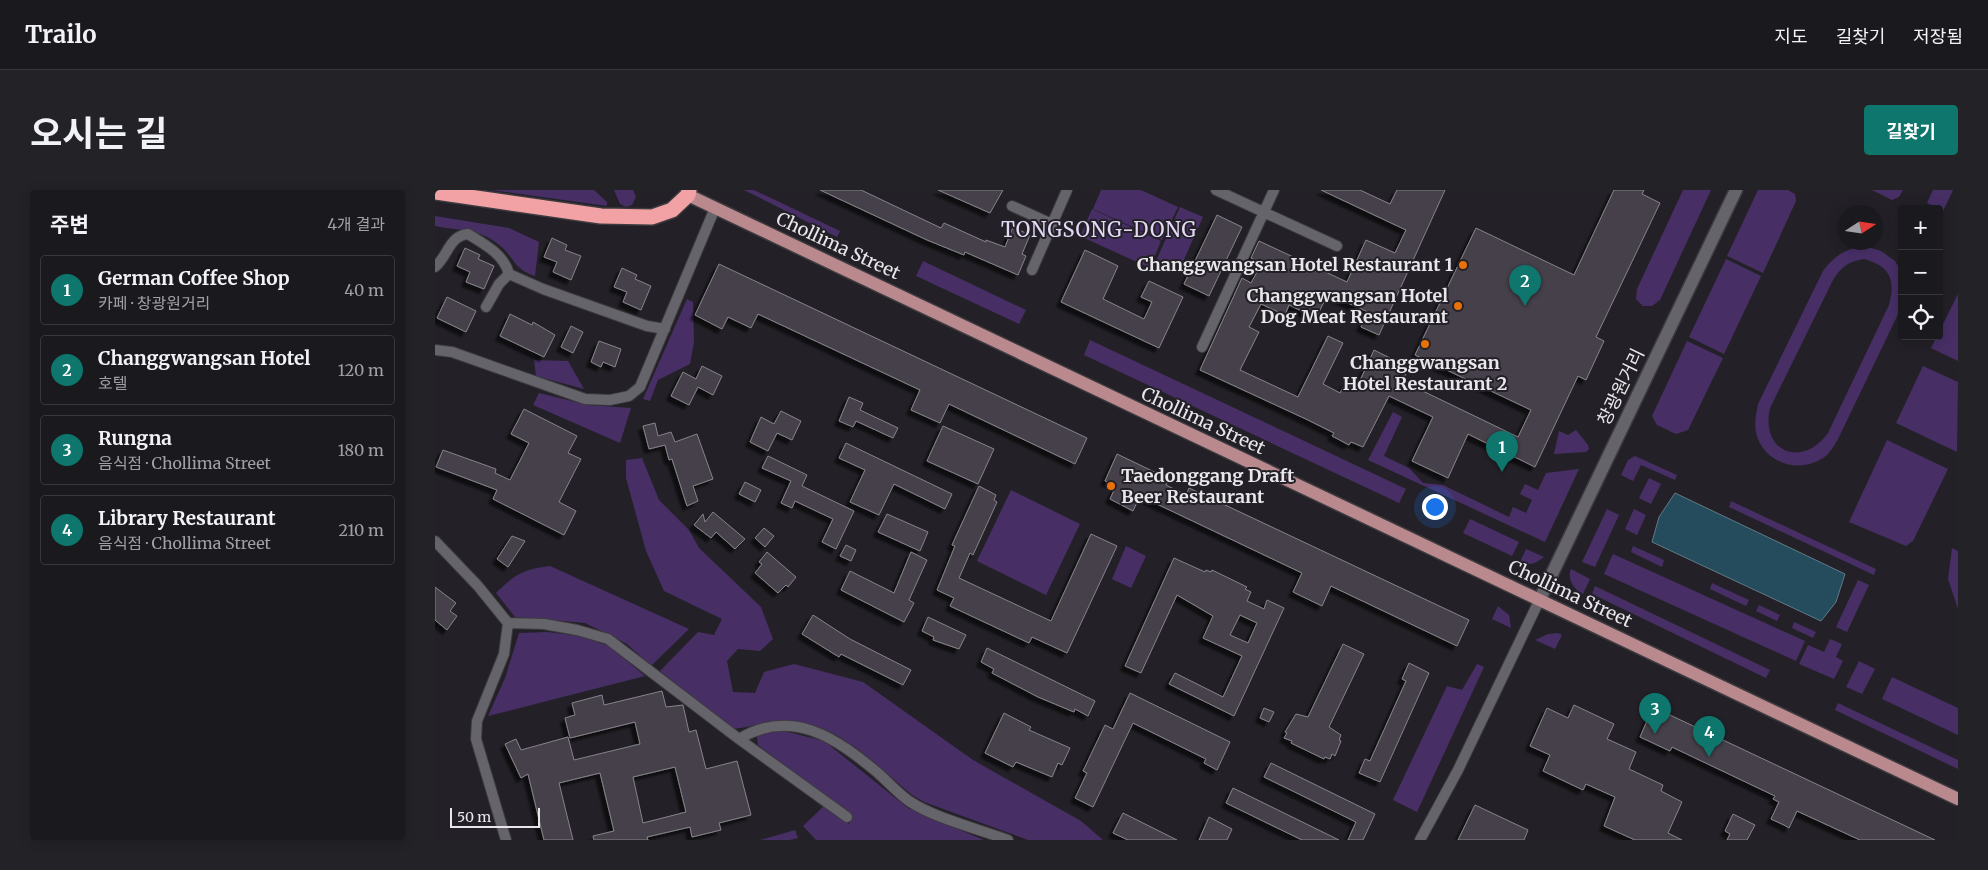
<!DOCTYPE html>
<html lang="ko">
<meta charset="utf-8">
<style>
:root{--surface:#1a191d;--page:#232226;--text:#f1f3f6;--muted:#9fa0a4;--line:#38383b;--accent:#0f766e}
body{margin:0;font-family:Merriweather,"Noto Sans KR",serif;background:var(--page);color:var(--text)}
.controls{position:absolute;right:15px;top:15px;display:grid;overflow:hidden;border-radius:5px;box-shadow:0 2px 12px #0003}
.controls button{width:45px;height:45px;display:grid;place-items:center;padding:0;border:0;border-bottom:1px solid var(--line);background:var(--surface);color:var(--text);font:25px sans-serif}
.compass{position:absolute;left:1403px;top:15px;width:45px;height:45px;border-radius:50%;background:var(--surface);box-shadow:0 2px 12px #0003;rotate:78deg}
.scale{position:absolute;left:15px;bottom:12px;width:90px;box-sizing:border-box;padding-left:5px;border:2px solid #e9e7eb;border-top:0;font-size:14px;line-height:18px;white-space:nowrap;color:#e9e7eb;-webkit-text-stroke:4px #232127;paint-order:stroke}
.you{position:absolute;left:999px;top:316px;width:18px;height:18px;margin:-12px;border:4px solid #fff;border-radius:50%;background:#1a73e8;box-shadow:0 0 0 8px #1a73e833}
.badge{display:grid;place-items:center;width:32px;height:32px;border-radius:50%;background:var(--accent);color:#fff;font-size:16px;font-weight:700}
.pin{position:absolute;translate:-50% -41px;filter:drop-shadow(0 1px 2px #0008)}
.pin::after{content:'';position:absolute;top:26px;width:18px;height:15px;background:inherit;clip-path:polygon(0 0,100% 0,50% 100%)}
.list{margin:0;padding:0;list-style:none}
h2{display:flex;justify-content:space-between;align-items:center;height:65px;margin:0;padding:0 20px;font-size:21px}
h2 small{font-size:16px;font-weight:400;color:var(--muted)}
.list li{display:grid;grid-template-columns:32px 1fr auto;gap:15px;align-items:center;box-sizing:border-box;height:70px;margin:0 10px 10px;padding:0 10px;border:1px solid var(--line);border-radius:5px}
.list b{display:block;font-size:19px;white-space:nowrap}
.list p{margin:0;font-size:16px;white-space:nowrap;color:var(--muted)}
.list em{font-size:16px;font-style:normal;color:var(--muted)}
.icon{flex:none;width:28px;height:28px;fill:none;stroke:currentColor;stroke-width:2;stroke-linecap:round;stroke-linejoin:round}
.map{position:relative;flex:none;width:1523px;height:650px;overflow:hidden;border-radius:5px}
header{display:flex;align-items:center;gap:30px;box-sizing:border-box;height:70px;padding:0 25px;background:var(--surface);border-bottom:1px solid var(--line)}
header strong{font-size:24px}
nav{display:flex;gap:28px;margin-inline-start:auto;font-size:18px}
.intro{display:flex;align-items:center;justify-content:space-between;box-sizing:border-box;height:120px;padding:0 30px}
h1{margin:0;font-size:35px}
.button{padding:12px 22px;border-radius:5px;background:var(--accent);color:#fff;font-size:18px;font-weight:700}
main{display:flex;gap:30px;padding:0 30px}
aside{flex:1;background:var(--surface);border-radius:5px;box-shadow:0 2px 12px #0003}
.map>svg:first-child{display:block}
.green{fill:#472f66;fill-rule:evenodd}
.water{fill:#254c5c;stroke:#607a87}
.building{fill:#444148;stroke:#86848b;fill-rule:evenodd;filter:url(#shadow)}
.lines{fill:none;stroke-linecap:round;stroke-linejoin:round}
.street-casing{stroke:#3d3b3f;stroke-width:12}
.secondary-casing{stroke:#3d3b3f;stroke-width:15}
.primary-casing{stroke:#3d3b3f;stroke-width:15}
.highway-casing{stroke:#3d3b3f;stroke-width:18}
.street{stroke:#66646b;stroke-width:10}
.secondary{stroke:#66646b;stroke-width:12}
.primary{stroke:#ba898e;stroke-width:12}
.highway{stroke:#f2a2a5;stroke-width:15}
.food-dot{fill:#e8710a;stroke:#232127;stroke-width:2}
.labels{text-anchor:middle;stroke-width:4;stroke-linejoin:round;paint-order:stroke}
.street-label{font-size:18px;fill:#e9e7eb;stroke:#232127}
.poi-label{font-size:18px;font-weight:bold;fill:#e9e7eb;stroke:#232127;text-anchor:end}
.quarter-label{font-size:20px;letter-spacing:1px;fill:#e4d9f5;stroke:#232127}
</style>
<header>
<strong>Trailo</strong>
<nav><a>지도</a><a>길찾기</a><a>저장됨</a></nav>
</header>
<div class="intro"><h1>오시는 길</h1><a class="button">길찾기</a></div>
<main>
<aside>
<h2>주변<small>4개 결과</small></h2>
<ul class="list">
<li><span class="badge">1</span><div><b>German Coffee Shop</b><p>카페 · 창광원거리</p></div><em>40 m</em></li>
<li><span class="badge">2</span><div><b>Changgwangsan Hotel</b><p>호텔</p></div><em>120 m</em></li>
<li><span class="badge">3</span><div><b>Rungna</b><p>음식점 · Chollima Street</p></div><em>180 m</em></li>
<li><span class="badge">4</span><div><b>Library Restaurant</b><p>음식점 · Chollima Street</p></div><em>210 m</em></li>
</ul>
</aside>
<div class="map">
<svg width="1523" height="650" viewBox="0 0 1523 650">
<defs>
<filter id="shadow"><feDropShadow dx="-4.5" dy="4.5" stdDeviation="1" flood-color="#0009"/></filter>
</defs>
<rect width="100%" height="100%" fill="#232127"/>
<path class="green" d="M56,0H159L172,12V16Z
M179,0H198L201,7L197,15L191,17L185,14Z
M309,0H319L405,41L402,47Z
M666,0H706L743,17L727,50L658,19Z
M1248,0H1276L1225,110L1217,116H1208L1201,109L1202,99Z
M1323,0H1353L1360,4L1361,11L1328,83L1292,66Z
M1437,0H1468L1464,7L1457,10Z
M1498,0H1518L1508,21L1492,13Z
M745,17L768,27L743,83L721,71Z
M657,19L726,51L715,78L645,46Z
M0,26L74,38L104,52L100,86C78,79 79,66 63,54C43,38 24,41 0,36Z
M1430,56L1446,61L1460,71L1467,83V116L1403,249C1400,254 1396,261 1392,265C1369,284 1334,276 1323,249C1318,237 1321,225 1323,214L1388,81C1400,65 1410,59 1430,56ZM1429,69C1455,76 1461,90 1454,115L1393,243C1367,279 1325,262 1335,218L1399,88C1408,76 1414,71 1429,69Z
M1291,69L1326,86L1289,164L1254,147Z
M488,71L591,120L584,134L481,86Z
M1523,104V171L1496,158Z
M252,109L258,112L259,152L255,174L223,190L215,211L208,209Z
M655,150L971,299L964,313L649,165Z
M1252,151L1288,168L1253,240L1241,244L1222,235L1217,226Z
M99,170L133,171L149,199L101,186Z
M1488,176L1523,192L1522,262L1461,233Z
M104,203L153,215L196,218L185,253L98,215Z
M958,222L967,227L949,266L974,278L988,293L1008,295L1074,327L1078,317L1091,323L1097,310L1085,304L1090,294L1103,300L1111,283L1144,279L1110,352L933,270Z
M1141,240L1153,255L1154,259L1151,262L1119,264L1124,241L1133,245Z
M1452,250L1513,279L1478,351L1471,356L1414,332Z
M1200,266L1242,285L1240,290L1206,275L1198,291L1186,285L1193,270Z
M207,268L224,310L254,340L264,358L326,417L338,449L325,461L303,459L292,471L298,502L320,503L329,482L359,474L428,492L538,570L646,631L668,650H593L489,612L477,605C438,573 398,527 343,532C328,533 313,537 298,539L225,481L263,442L279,445L287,429L229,401L211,361L191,288V270Z
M1214,288L1226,294L1216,314L1204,308Z
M576,300L645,334L611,405L542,371Z
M1296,311L1441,379L1439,385L1294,317Z
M1172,319L1184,325L1160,377L1147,372Z
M1199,319L1211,325L1202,345L1190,339Z
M1035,329L1084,352L1077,366L1028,343Z
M691,356L711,366L696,398L677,389Z
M1198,356L1229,370L1227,377L1196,362Z
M1517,358L1523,361V419L1513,389Z
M1091,359L1109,367C1101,373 1094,377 1085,372Z
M1178,364L1370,451L1361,471L1169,384Z
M115,376L254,439L216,476L192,454L150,433L80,427L61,403C80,384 89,379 115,376Z
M1136,379L1155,389L1148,404C1138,399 1132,389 1136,379Z
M1423,390L1434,395L1412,442L1401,437Z
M1277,393L1314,410L1311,416L1275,399Z
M1160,396L1335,480L1331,488L1157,404Z
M1324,415L1345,425L1342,431L1321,421Z
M1063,416L1074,425L1076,438L1057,429Z
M1359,432L1381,442L1378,448L1357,438Z
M113,442L145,446L174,456L210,486L53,526L70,488L84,443Z
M1123,443L1127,445L1120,459L1100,450L1113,444Z
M1395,449L1407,454L1401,467L1408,471L1399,489L1364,474L1373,455L1389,462Z
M1424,471L1440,479L1427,504L1411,497Z
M1042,474L1049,477L982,622L958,610L1012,496L1027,500Z
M1457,487L1523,518V545L1447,509Z
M1403,513L1523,570V579L1400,520Z
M349,541L389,551L473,618L549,650H381L368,636L390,615L414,634L417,626L323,555L322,547L332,542Z
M360,640L363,648L355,650H325Z"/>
<path class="water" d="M1240,303L1410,384L1401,412L1386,431L1217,352L1224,327Z"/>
<path class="building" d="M385,0H426L506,38L509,33L551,52V50L570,57L578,37L595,45L587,64L591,66L583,85L530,62L529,65L492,50Z
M503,0H568L555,23Z
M886,0H925L955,14L962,0H1010L944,145L926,137L933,122L893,104L881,128L854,115L850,125L826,114L814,137L824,142L805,180L863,207L893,146L908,153L888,194L905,203L911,192L922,197L939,160L969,175L966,182L971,184L967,191L1083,247L1096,220L980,165L1041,38L1139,85L1179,0H1209L1207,4L1225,13L1161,147L1169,151L1151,190L1143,186L1100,277L1033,244L1013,288L977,271L998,227L954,206L928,257L916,252L914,255L897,246L899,243L873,230L765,180L807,88L816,93L827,73L816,68L824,51L912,92L931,50L960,63L971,40Z
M782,25L807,37L774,106L749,94Z
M117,48L132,55L130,60L146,66L136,90L118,82L122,72L109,67Z
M30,58L45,65L43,69L59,76L49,99L31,92L35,82L22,76Z
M650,60L683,76L668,109L709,129L717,112L706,107L714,91L748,107L724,158L626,112Z
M284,74L652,248L640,274L514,214L505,233L476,220L485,200L323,124L316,138L293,127L287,139L260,125Z
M187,78L202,85L200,89L216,96L206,120L188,112L192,102L179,97Z
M12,107L41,121L31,142L2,128Z
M75,124L97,135L98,132L120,145L109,167L65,146Z
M136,136L148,142L138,163L126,157Z
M164,151L186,159L180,177L168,172L166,177L156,172Z
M267,176L287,186L278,205L263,197L254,215L236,206L248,182L261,189Z
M414,207L428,213L425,220L463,238L458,248L421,231L418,237L404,231Z
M89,219L142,246L133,263L146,269L124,312L141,321L129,345L58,309L62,300L1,277L8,260L61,279L60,283L75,290L94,253L76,244Z
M346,221L366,231L357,250L342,243L333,261L315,252L326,227L339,234Z
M220,233L223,246L236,242L240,252L262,244L278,289L258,296L263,311L252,316L237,269L234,270L230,255L214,259L208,236Z
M508,236L559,259L543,294L492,271Z
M411,253L517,304L510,319L459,294L444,325L415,312L430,280L404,268Z
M682,264L734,289L731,295L751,305L754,298L1034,430L1022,456L896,396L887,416L858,402L867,383L705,306L698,321L675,309L681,296L670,291Z
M333,266L372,285L367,296L419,321L401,359L387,352L398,329L360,311L357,318L346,313L356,291L327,278Z
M310,292L326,300L320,312L304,304Z
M544,296L561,305L559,310L562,312L538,365L535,363L524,388L616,431L656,344L682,356L632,463L597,447L594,453L515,416L519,408L502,400L520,356L517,355Z
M278,322L310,349L300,359L281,342L276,348L259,335L268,324L270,332Z
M452,324L493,342L485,361L443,342Z
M329,338L339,346L330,357L320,348Z
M77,346L90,351L73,377L62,369Z
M411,355L421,360L416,371L405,366Z
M332,362L361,387L353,397L351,395L343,403L320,383L327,374L324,372Z
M476,362L492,370L474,410L479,413L469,432L406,400L415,381L459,403Z
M739,368L770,382L771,380L776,382L777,380L812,397L810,399L816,402L812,411L829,419L832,410L849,418L799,526L734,494L740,483L788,507L807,466L768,448L778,426L742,405L706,483L690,476ZM805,425L822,433L813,453L795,445Z
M0,397L21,413L15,421L22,426L12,440L0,430Z
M378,425L415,449L476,480L468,495L406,464L404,467L367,444Z
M493,427L531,445L524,459L498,450L499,447L487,441Z
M908,454L929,464L894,537L906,545L904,550L906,551L900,566L897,564L895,569L890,567L889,569L856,553L857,551L849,548L852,543L850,542L861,524L873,527Z
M552,458L660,511L653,526L640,519L639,522L603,507L557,483L559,479L546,472Z
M974,473L994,483L945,592L924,583L930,569L935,571L971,491L967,489Z
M227,501L231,517L248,515L254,542L261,540L271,579L302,571L316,625L284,633L286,640L257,647L255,637L212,647L213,650H159L158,646L179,641L165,583L124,593L138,650H109L93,584L86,588L70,554L81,549L86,560L133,547L139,570L205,554L200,532L135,548L130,528L140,525L137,513L167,505L169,515ZM240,577L251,622L208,633L198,587Z
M695,503L795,552L782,580L769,573L771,569L698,533L658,617L640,608L652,583L648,581L670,535L678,539Z
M1139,515L1179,534L1172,549L1201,562L1194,579L1228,595L1226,601L1247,612L1233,643L1247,650H1200L1169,636L1180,607L1151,594L1148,600L1108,581L1115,565L1095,556L1112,518L1133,528Z
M1218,517L1500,650H1425L1362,621L1354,638L1349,635L1336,629L1344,612L1338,609L1340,606L1237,557L1235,561L1205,547Z
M829,518L839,522L834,532L825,528Z
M569,523L596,537L594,540L635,558L627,575L623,573L617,587L581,572L578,577L550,563Z
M836,573L940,624L928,650H913L921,632L829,587Z
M798,598L904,650H867L791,613Z
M1040,615L1093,640L1089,650H1023Z
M688,623L742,650H693L678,643Z
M1298,624L1320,635L1312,650H1292L1295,644L1290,641Z
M774,627L797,639L792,650H764Z"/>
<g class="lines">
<defs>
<path id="street" d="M781,0L902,56
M577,16L617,34
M0,77C13,66 14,46 33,44C49,54 69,64 74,84L108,99L212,136L230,139
M597,80L632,0
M51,117L64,94L74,84
M767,157L839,0
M0,160L17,162L150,209L175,210L194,206L205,197L280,18
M0,351L43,396L73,433L69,464L42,531L41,549L71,650
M73,433L109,434L142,440L173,449L304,549L412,627
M304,549C357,517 401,548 443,583C453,592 463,603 474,611C499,628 544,639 573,650
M985,650L1023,580L1104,411"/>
<path id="secondary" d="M1104,411L1301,0"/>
<path id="primary" d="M253,5L1523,609"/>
<path id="highway" d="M0,2L166,26L217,27L237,20L253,5L254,0"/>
</defs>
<use href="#street" class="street-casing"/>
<use href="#secondary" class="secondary-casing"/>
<use href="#primary" class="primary-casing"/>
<use href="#highway" class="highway-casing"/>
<use href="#street" class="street"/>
<use href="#secondary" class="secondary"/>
<use href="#primary" class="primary"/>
<use href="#highway" class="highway"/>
</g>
<g class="food-dot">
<circle cx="1028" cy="75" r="5"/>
<circle cx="1023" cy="116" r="5"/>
<circle cx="990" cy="154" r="5"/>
<circle cx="676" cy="296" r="5"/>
</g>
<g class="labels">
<g class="street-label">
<text transform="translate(403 56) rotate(25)" y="6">Chollima Street</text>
<text transform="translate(1186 197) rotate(-64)" y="6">창광원거리</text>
<text transform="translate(768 231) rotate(25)" y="6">Chollima Street</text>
<text transform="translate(1135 404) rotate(25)" y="6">Chollima Street</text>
</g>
<g class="poi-label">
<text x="1018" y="81">Changgwangsan Hotel Restaurant 1</text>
<text x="1013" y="112">Changgwangsan Hotel<tspan x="1013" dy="21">Dog Meat Restaurant</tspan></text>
<text x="990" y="179" text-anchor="middle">Changgwangsan<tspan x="990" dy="21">Hotel Restaurant 2</tspan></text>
<text x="686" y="292" text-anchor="start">Taedonggang Draft<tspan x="686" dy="21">Beer Restaurant</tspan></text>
</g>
<g class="quarter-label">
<text x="664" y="47">TONGSONG-DONG</text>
</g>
</g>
</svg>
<div class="controls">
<button>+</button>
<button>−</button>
<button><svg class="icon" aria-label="locate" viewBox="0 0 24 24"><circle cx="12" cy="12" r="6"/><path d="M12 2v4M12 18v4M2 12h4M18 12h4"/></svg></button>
</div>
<svg class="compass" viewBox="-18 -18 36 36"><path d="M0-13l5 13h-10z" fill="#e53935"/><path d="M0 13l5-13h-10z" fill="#9fa0a4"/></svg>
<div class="scale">50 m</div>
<div class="you"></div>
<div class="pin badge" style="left:1067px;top:282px">1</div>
<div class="pin badge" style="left:1090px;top:116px">2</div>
<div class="pin badge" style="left:1220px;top:544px">3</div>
<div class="pin badge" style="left:1274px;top:567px">4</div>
</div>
</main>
